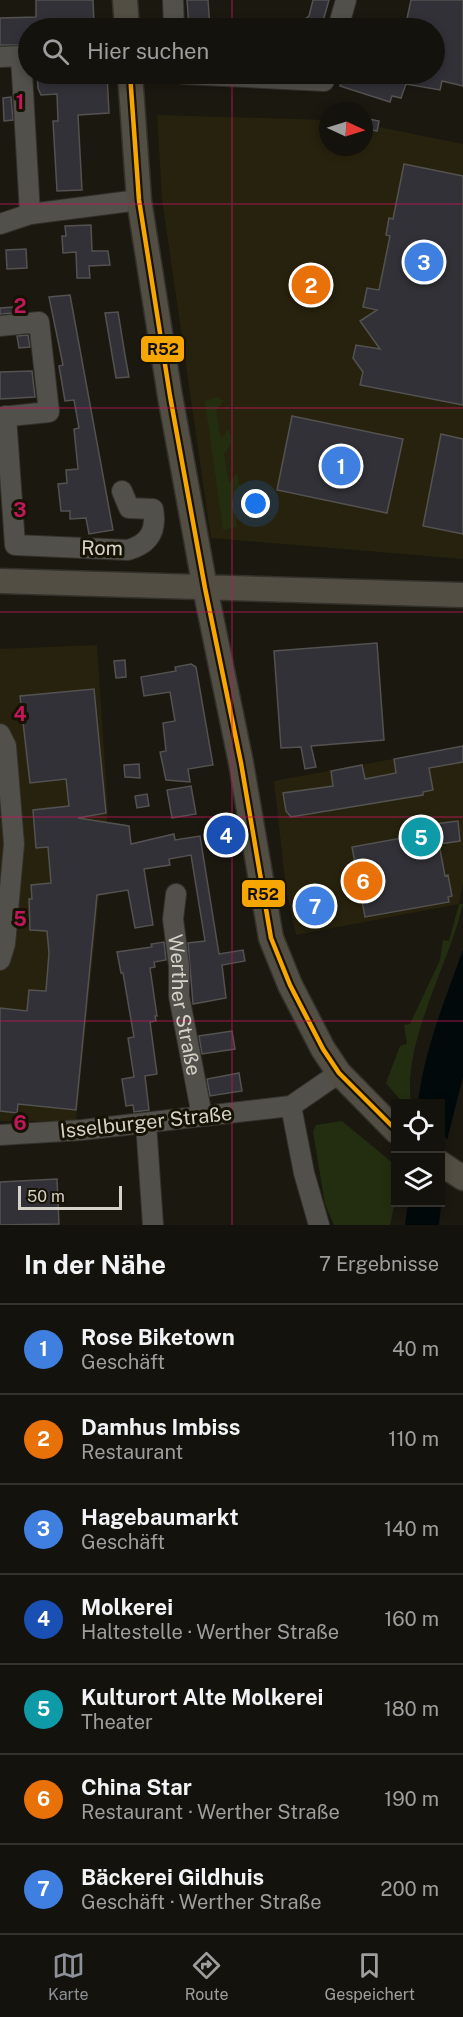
<!DOCTYPE html>
<html lang="de">
<meta charset="utf-8">
<style>
:root{--surface:#14120c;--page:#21201a;--text:#f1f3f6;--muted:#9d9e9d;--line:#33322d;--accent:#8c9099}
body{margin:0;font-family:"Public Sans",sans-serif;background:var(--page);color:var(--text)}
.controls{position:absolute;right:18px;bottom:18px;display:grid;overflow:hidden;border-radius:0px;box-shadow:0 3px 9px #0003}
.controls button{width:54px;height:54px;display:grid;place-items:center;padding:0;border:0;border-bottom:2px solid var(--line);background:var(--surface);color:var(--text);font:30px sans-serif}
.compass{position:absolute;left:319px;top:102px;width:54px;height:54px;border-radius:50%;background:var(--surface);box-shadow:0 3px 9px #0003;rotate:94deg}
.scale{position:absolute;left:18px;bottom:15px;width:104px;box-sizing:border-box;padding-left:6px;border:3px solid #d5d2c8;border-top:0;font-size:16px;line-height:21px;white-space:nowrap;color:#d5d2c8;-webkit-text-stroke:4px #161204;paint-order:stroke}
.you{position:absolute;left:256px;top:504px;width:21px;height:21px;margin:-15px;border:4px solid #fff;border-radius:50%;background:#1a73e8;box-shadow:0 0 0 9px #1a73e833}
.badge{display:grid;place-items:center;width:39px;height:39px;border-radius:50%;background:var(--accent);color:#fff;font-size:20px;font-weight:700}
.pin{position:absolute;translate:-50% -50%;border:3px solid #fff;box-shadow:0 2px 6px #0006}
.list{margin:0;padding:0;list-style:none}
h2{display:flex;justify-content:space-between;align-items:center;height:78px;margin:0;padding:0 24px;font-size:26px}
h2 small{font-size:20px;font-weight:400;color:var(--muted)}
.list li{display:grid;grid-template-columns:39px 1fr auto;gap:18px;align-items:center;box-sizing:border-box;height:90px;padding:0 24px;border-top:2px solid var(--line)}
.list b{display:block;font-size:22px;white-space:nowrap}
.list p{margin:0;font-size:20px;white-space:nowrap;color:var(--muted)}
.list em{font-size:20px;font-style:normal;color:var(--muted)}
.icon{flex:none;width:33px;height:33px;fill:none;stroke:currentColor;stroke-width:2;stroke-linecap:round;stroke-linejoin:round}
.map{position:relative;flex:none;width:463px;height:1225px;overflow:hidden}
.search{position:absolute;background:var(--surface);box-shadow:0 3px 9px #0003;left:18px;right:18px;top:18px;height:66px;display:flex;align-items:center;gap:15px;box-sizing:border-box;padding:0 21px;border-radius:33px;color:var(--muted);font-size:22px}
.sheet{height:708px;background:var(--surface)}
nav{display:flex;justify-content:space-around;align-items:center;box-sizing:border-box;height:84px;border-top:2px solid var(--line);background:var(--surface);font-size:16px;color:var(--muted)}
nav a{display:grid;justify-items:center;gap:3px}
nav .on{color:var(--accent)}
.map>svg:first-child{display:block}
.built{fill:#27220d}
.green{fill:#232e10}
.water{fill:#02090b}
.pier{fill:#1b1810}
.building{fill:#323137;stroke:#535251;stroke-width:1.5}
.lines{fill:none;stroke-linecap:round;stroke-linejoin:round}
.minor-casing{stroke:#33312b;stroke-width:22}
.major-casing{stroke:#33312b;stroke-width:27}
.minor{stroke:#52504a;stroke-width:20}
.major{stroke:#534e43;stroke-width:24}
.bus-1-casing{stroke:#161204;stroke-width:9}
.bus-1{stroke:#f7a600;stroke-width:4.5}
.grid{fill:none;stroke:#c2185b;stroke-width:1.5;stroke-opacity:0.55}
.labels{text-anchor:middle;stroke-width:6;stroke-linejoin:round;paint-order:stroke}
.street-label{font-size:20px;fill:#d5d2c8;stroke:#161204}
.grid-label{font-size:20px;text-anchor:middle;font-weight:bold;fill:#c2185b;stroke:#161204;stroke-width:6;stroke-linejoin:round;paint-order:stroke}
.line-badge{stroke:#161204;stroke-width:2}
.pale-badge-label{font-size:16px;text-anchor:middle;font-weight:bold;fill:#111}
</style>
<div class="map">
<svg width="463" height="1225" viewBox="0 0 463 1225">
<rect width="100%" height="100%" fill="#1b1810"/>
<path class="built" d="M157,115L326,120L328,121V147H364V128H366L368,118L380,121L379,127L463,144V559L211,538L162,199Z
M97,645L108,811L76,1121H0V649Z
M463,746V883L459,904L296,935L286,889L274,781Z"/>
<path class="green" d="M217,397L224,401L216,410L221,439L229,429L232,442L224,454L229,483L237,473L240,487L232,498L237,527L223,530L205,401Z
M459,904H463C449,965 402,1042 411,1103H403L386,1083L400,1046L407,1044L404,1025L410,1024L440,960L443,940L449,941Z
M342,1121L395,1165V1202L390,1225H334L325,1204L313,1132L316,1125Z"/>
<path class="water" d="M463,950V1077L448,1136L439,1225H405L408,1203L440,1202V1104L418,1103C424,1051 445,999 463,950Z"/>
<path class="pier" d="M441,1134L451,1142L444,1199L440,1196Z"/>
<path class="building" d="M36,0H93L94,24H90V28H28V45H0V18L36,17Z
M187,0H208L210,28H189Z
M313,0H329L321,28H292L309,16Z
M411,0H463V86L442,81L440,90L406,84L401,98L392,96L390,102L340,86L344,74H435V28H405Z
M37,74H107L109,113L78,115L82,190L57,191L53,121H58L57,94L41,95L38,88Z
M11,97L13,120L4,121L3,98Z
M369,119L379,121L377,131L367,129Z
M404,164L463,176V405L360,385L363,372L353,358L356,345L380,349L360,321L377,310L363,307L367,288L379,290L390,236L386,235L389,218L393,219Z
M91,225L92,251H108L110,265L89,266L90,278H77L76,252L63,253L62,236H66L65,226Z
M26,249L27,268L7,269L6,250Z
M70,295L113,530L89,534L86,518L70,519V511H61L58,484L67,483L66,470L78,469L74,429L79,428L74,400L65,401L59,366L63,365L49,297Z
M13,307L14,313L0,314V308Z
M118,312L126,361L129,377L116,378L105,313Z
M28,335L30,347L19,348L17,336Z
M32,371L35,397L0,399V372Z
M292,416L403,439L387,513L277,490Z
M441,434L463,439V534L423,526Z
M377,643L384,740L311,746L316,767L305,769L301,747L281,748L274,651Z
M125,660L126,677L116,678L114,661Z
M191,664L196,667L213,765L188,769L190,782L166,780L160,752L166,751L163,723L175,721L170,692L144,696L141,677L176,671L175,667Z
M94,689L106,813L78,818L129,826L131,844L174,834L175,840L200,836L219,954L243,950L245,961L222,965L226,998L193,1004L188,943L205,941L191,855L169,859L170,865L144,869L153,925L135,928L128,890L97,895L76,1110L18,1104L17,1113L0,1111V1008L27,1011L29,990L46,991L49,953L47,931L30,930L29,899H32L31,885L51,883L48,847L36,848L33,810L69,806L66,779L30,783L20,696Z
M463,746V762L429,768L433,790L423,792V795L291,817L286,811L283,793L333,786L331,771L362,765L365,779L396,773L394,759Z
M139,764L140,778L125,777L124,765Z
M191,786L196,814L172,818L167,790Z
M147,794L149,806L137,808L135,796Z
M458,821L460,841L439,844L445,876L448,875L452,896L448,897L449,902L365,917L352,847L435,832L434,824Z
M164,942L166,960L154,962L155,967L150,968L157,1016H155L156,1021L150,1022L157,1074L145,1076L149,1110L134,1112L133,1105L126,1106L122,1079L134,1077L128,1038L134,1037L123,973H121L117,952L152,947L151,944Z
M232,1031L235,1049L202,1054L199,1036Z
M239,1073L242,1091L210,1096L207,1079Z
M57,1179L59,1224L0,1225V1182Z"/>
<g class="lines">
<defs>
<g id="minor">
<path d="M173,0L174,28"/>
<path d="M338,28L346,0"/>
<path d="M0,57L21,56L30,214"/>
<path d="M184,74L324,81L325,74"/>
<path d="M0,224L30,214L139,200"/>
<path d="M0,326L39,322L49,412L0,417"/>
<path d="M6,416L15,545L128,550C149,544 157,531 153,509L129,508L122,491"/>
<path d="M0,734L6,746L14,844L5,944L0,960"/>
<path id="s1" d="M176,894L173,919L179,966V996L202,1116"/>
<path d="M291,1106L304,1173L319,1225"/>
<path d="M146,1123L153,1225"/>
<path d="M0,1135L82,1130L291,1106L339,1073"/>
</g>
<path id="major" d="M125,0L127,28
M130,74L139,200L170,396L205,588L241,763L271,938L290,985L323,1049L339,1073L396,1131
M0,581L463,595
M440,1163L463,1178"/>
</defs>
<use href="#minor" class="minor-casing"/>
<use href="#major" class="major-casing"/>
<use href="#minor" class="minor"/>
<use href="#major" class="major"/>
<defs>
<path id="bus-1" d="M130,74L139,200L170,396L205,588L241,763L271,938L290,985L323,1049L339,1073L396,1130"/>
</defs>
<use href="#bus-1" class="bus-1-casing"/>
<use href="#bus-1" class="bus-1"/>
</g>
<path class="grid" d="M232,0V28M232,74V1225M0,204H463M0,408H463M0,612H463M0,817H463M0,1021H463"/>
<g class="labels">
<g class="street-label">
<text transform="translate(102 548) rotate(1)" y="7">Rom</text>
<text dy="7" stroke="none"><textPath href="#s1" startOffset="112">Werther Straße</textPath></text>
<text transform="translate(146 1122) rotate(-6)" y="7">Isselburger Straße</text>
</g>
</g>
<g class="grid-label">
<text x="20" y="109">1</text>
<text x="20" y="313">2</text>
<text x="20" y="517">3</text>
<text x="20" y="721">4</text>
<text x="20" y="926">5</text>
<text x="20" y="1130">6</text>
</g>
<g class="line-badge">
<rect x="140" y="335" width="45" height="28" rx="6" fill="#f7a600"/>
<rect x="241" y="879" width="45" height="29" rx="6" fill="#f7a600"/>
</g>
<g class="pale-badge-label">
<text x="163" y="355">R52</text>
<text x="263" y="900">R52</text>
</g>
</svg>
<div class="controls">
<button><svg class="icon" aria-label="locate" viewBox="0 0 24 24"><circle cx="12" cy="12" r="6"/><path d="M12 2v4M12 18v4M2 12h4M18 12h4"/></svg></button>
<button><svg class="icon" aria-label="layers" viewBox="0 0 24 24"><path d="M12 4l9 5-9 5-9-5zM3 14l9 5 9-5"/></svg></button>
</div>
<svg class="compass" viewBox="-18 -18 36 36"><path d="M0-13l5 13h-10z" fill="#e53935"/><path d="M0 13l5-13h-10z" fill="#9d9e9d"/></svg>
<div class="scale">50 m</div>
<div class="you"></div>
<div class="pin badge" style="left:341px;top:466px;background:#3f7fe0">1</div>
<div class="pin badge" style="left:311px;top:285px;background:#e8710a">2</div>
<div class="pin badge" style="left:424px;top:262px;background:#3f7fe0">3</div>
<div class="pin badge" style="left:226px;top:835px;background:#1a4fb4">4</div>
<div class="pin badge" style="left:421px;top:837px;background:#0f9aa8">5</div>
<div class="pin badge" style="left:363px;top:881px;background:#e8710a">6</div>
<div class="pin badge" style="left:315px;top:906px;background:#3f7fe0">7</div>
<div class="search"><svg class="icon" aria-label="search" viewBox="0 0 24 24"><circle cx="10" cy="10" r="6"/><path d="M15 15l6 6"/></svg>Hier suchen</div>
</div>
<section class="sheet">
<h2>In der Nähe<small>7 Ergebnisse</small></h2>
<ul class="list">
<li><span class="badge" style="background:#3f7fe0">1</span><div><b>Rose Biketown</b><p>Geschäft</p></div><em>40 m</em></li>
<li><span class="badge" style="background:#e8710a">2</span><div><b>Damhus Imbiss</b><p>Restaurant</p></div><em>110 m</em></li>
<li><span class="badge" style="background:#3f7fe0">3</span><div><b>Hagebaumarkt</b><p>Geschäft</p></div><em>140 m</em></li>
<li><span class="badge" style="background:#1a4fb4">4</span><div><b>Molkerei</b><p>Haltestelle · Werther Straße</p></div><em>160 m</em></li>
<li><span class="badge" style="background:#0f9aa8">5</span><div><b>Kulturort Alte Molkerei</b><p>Theater</p></div><em>180 m</em></li>
<li><span class="badge" style="background:#e8710a">6</span><div><b>China Star</b><p>Restaurant · Werther Straße</p></div><em>190 m</em></li>
<li><span class="badge" style="background:#3f7fe0">7</span><div><b>Bäckerei Gildhuis</b><p>Geschäft · Werther Straße</p></div><em>200 m</em></li>
</ul>
</section>
<nav>
<a class="on"><svg class="icon" aria-label="map" viewBox="0 0 24 24"><path d="M3 6l6-2 6 2 6-2v14l-6 2-6-2-6 2zM9 4v14M15 6v14"/></svg>Karte</a>
<a><svg class="icon" aria-label="directions" viewBox="0 0 24 24"><path d="M12 3l9 9-9 9-9-9zM9 14v-3h6M13 9l2 2-2 2"/></svg>Route</a>
<a><svg class="icon" aria-label="saved" viewBox="0 0 24 24"><path d="M7 4h10v16l-5-4-5 4z"/></svg>Gespeichert</a>
</nav>
